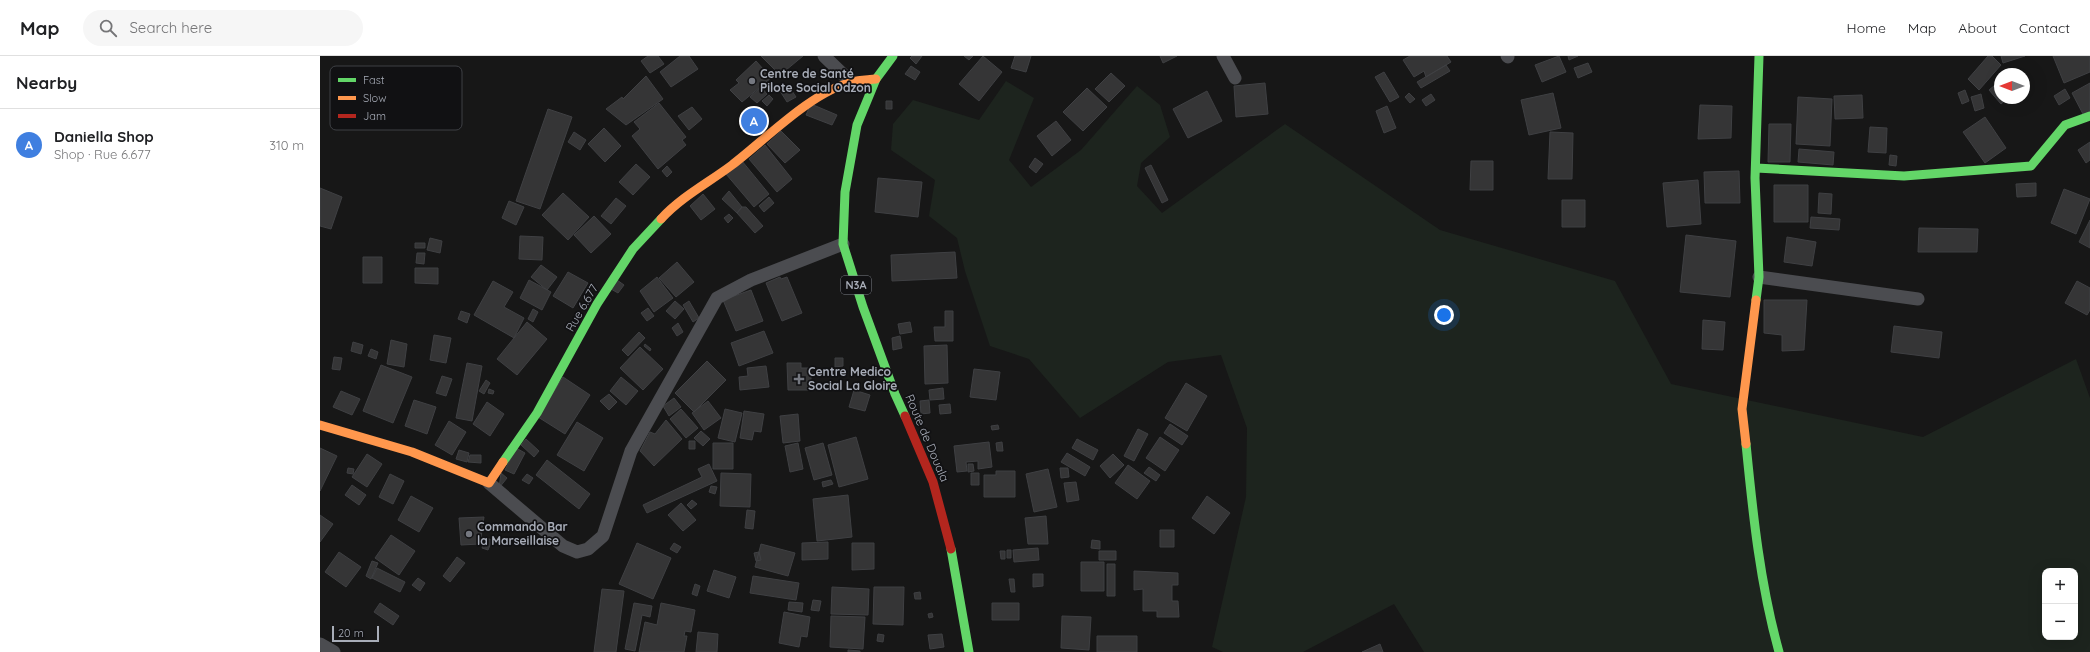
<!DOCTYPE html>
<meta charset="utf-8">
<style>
:root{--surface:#fff;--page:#f6f6f6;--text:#202124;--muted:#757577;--line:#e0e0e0;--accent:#7c3aed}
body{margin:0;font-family:Quicksand,sans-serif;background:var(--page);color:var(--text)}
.controls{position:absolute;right:12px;bottom:12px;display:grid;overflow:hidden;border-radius:8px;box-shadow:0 4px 16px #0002}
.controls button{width:36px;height:36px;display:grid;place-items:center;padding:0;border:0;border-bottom:1px solid var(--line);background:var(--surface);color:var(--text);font:20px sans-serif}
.compass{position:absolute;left:1674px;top:12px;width:36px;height:36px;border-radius:50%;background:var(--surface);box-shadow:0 4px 16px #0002;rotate:270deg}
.scale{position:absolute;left:12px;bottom:10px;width:47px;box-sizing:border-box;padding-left:4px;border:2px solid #a8adb8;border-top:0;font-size:11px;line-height:14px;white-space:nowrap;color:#a8adb8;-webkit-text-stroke:3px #111113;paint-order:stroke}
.you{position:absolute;left:1124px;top:259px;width:14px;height:14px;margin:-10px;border:3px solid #fff;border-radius:50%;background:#1a73e8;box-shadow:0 0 0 6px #1a73e833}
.badge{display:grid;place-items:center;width:26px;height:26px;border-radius:50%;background:var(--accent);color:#fff;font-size:13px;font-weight:700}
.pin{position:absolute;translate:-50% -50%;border:2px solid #fff;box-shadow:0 1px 4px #0006}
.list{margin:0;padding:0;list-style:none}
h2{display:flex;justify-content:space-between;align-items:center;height:52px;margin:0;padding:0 16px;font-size:17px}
h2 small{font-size:13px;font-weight:400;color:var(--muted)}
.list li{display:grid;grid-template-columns:26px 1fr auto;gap:12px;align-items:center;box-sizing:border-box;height:72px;padding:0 16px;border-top:1px solid var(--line)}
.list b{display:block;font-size:15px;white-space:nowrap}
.list p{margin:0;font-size:13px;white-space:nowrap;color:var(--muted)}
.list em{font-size:13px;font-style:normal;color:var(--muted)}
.icon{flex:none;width:22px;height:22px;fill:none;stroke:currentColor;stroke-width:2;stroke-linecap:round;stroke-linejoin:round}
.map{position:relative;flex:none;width:1770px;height:596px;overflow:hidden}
header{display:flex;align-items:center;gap:24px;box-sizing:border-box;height:56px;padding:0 20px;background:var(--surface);border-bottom:1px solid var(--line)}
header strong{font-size:19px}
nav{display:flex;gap:22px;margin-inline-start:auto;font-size:14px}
.search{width:280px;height:36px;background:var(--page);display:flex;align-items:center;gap:10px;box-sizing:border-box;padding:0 14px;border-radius:22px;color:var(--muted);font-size:15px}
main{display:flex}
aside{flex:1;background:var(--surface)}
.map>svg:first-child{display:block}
.green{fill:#1d241e;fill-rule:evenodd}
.building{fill:#353536;stroke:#3f4043}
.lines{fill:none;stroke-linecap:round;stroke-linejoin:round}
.street{stroke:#4b4c50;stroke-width:13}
.fast{stroke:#63d668;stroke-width:9}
.slow{stroke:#ff974d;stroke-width:9}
.jam{stroke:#b3261e;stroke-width:9}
.poi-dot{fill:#757880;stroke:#111113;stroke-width:1.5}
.labels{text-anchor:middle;stroke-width:3.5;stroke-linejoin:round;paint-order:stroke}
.shield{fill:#111113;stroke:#7b7e86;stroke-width:1}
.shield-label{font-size:11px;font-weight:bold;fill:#a8adb8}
.poi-label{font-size:12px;font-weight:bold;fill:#a8adb8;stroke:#111113;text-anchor:start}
.street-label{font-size:12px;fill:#a8adb8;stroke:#111113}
.key{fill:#111113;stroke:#3e4045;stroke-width:1}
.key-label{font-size:11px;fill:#a8adb8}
</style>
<header>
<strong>Map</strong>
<div class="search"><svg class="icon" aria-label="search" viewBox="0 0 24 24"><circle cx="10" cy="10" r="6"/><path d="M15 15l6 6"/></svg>Search here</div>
<nav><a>Home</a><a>Map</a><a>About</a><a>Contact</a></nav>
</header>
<main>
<aside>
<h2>Nearby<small></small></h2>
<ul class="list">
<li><span class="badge" style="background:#3f7fe0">A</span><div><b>Daniella Shop</b><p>Shop · Rue 6.677</p></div><em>310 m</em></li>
</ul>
</aside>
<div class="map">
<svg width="1770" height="596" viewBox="0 0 1770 596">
<rect width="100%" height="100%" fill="#171717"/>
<path class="green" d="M686,25L714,42L689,104L711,131L761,94L817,30L840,49L850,81L821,107L817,130L842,157L965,68L1120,174L1295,225L1351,328L1603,381L1756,303L1770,342V596H1104L1074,548L983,596H903L892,591L926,441L927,372L901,299L848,306L760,362L709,303L670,290L645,215L637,182L609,160L615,124L571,94L573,68L593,44L659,64ZM1725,515H1755V581H1725Z"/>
<path class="building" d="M328,0H338L344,8L330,17L321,5Z
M360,0H369L378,13L351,31L340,16Z
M441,0H483L460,19Z
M592,0H602L596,8L590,2Z
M644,0H653L649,4Z
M663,0L682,16L659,45L639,28Z
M695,0H711L706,16L691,12Z
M840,0H857L843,7Z
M1090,0H1127L1131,6L1106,21L1104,15L1094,21L1083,4Z
M1239,0L1246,16L1222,26L1215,9Z
M1248,0H1258L1249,4Z
M1668,0H1672L1681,9L1659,34L1648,23Z
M1681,0H1705L1683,7Z
M1733,0H1770V16L1744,27Z
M436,5L451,22L422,46L410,34L419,27L416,24Z
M1268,7L1272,16L1258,22L1254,12Z
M1126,9L1130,15L1101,32L1097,26Z
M591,10L600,16L595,24L585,18Z
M1064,16L1079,41L1070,46L1055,21Z
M791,17L805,30L789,46L775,33Z
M326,20L343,43L306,69L286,53L302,41L303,43Z
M1680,25V42H1688L1681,48L1669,34Z
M945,27L948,58L916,61L914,30Z
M1770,27V57L1764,60L1752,37Z
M468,29L476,41L467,46L460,35Z
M441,31L447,38L437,47L430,41Z
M767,32L787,51L763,75L743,56Z
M1745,33L1750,42L1739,49L1734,40Z
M1645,34L1649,45L1642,48L1638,37Z
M887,35L902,65L868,82L853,53Z
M1089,37L1095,43L1090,47L1085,41Z
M1233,37L1241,72L1209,79L1201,44Z
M1111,38L1115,44L1106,50L1102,44Z
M1661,38L1664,52L1655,55L1651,41Z
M449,39L453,43L447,50L442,45Z
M1542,39L1543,62L1515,63L1514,40Z
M1478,41L1512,43L1510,90L1476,88Z
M566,45H572V53H566Z
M339,47L366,81L362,84L366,89L338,113L312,80L320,73L314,66Z
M491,48L517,59L512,69L486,59Z
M1380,49L1412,50L1411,82L1378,83Z
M1067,50L1076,72L1064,77L1056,55Z
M372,51L382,63L369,74L358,60Z
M228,53L252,61L220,153L196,145Z
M1665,61L1686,92L1665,107L1643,76Z
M736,65L751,84L732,100L717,80Z
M1449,68H1471L1470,106H1448Z
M1550,71L1567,72L1566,97L1548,96Z
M284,72L301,90L285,106L268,88Z
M461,75L480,94L465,107L447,88Z
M254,76L266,84L260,94L248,86Z
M1230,76L1253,77L1252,123H1228Z
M1770,86V104L1766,107L1758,94Z
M445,89L472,123L457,136L429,103Z
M1479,93L1514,96L1513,109L1478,106Z
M1570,99L1577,100L1576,110L1569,109Z
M715,102L723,108L716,117L709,111Z
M422,105L449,138L434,151L406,118Z
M1151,105H1173V134H1150Z
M316,108L330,121L313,139L299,126Z
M831,109L848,144L842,147L825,112Z
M347,110L352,116L347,121L342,115Z
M1419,115L1420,147H1385L1384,116Z
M558,122L602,126L598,161L555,156Z
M1378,124L1381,168L1347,171L1343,127Z
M1716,127V140L1697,141L1696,128Z
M1454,129H1488V166H1454Z
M0,132L22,141L11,173L0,170Z
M1744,133L1770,143L1756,178L1731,167Z
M409,135L422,151L417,157L402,143Z
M243,137L269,161L248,184L222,159Z
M1499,137L1512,138L1511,158L1498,157Z
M383,138L395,153L381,164L370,150Z
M449,141L454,147L444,156L439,150Z
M296,142L306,150L291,168L281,160Z
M1242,144H1265V171H1242Z
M189,145L204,151L196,169L182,162Z
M422,151H426L443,170L435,177L417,157Z
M409,158L413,162L408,167L404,162Z
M274,160L291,178L271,197L254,179Z
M1491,161L1520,163L1519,174L1490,172Z
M1770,164V192L1759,186Z
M1599,172L1658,173L1657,196H1598Z
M1366,179L1416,185L1410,241L1360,236Z
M200,180L223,181L222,204L199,203Z
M1467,181L1496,186L1492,210L1464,206Z
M110,182L122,185L120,197L107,194Z
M95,187H105V192H95Z
M635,196L637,222L572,225L571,199Z
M97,197H105L104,208L96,207Z
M43,201H62V227H43Z
M357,206L374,226L356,241L339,222Z
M221,209L237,221L227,234L211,221Z
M95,212H118V228L95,227Z
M248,216L268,227L253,252L233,240Z
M337,221L353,242L334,256L320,235Z
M460,221L461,223L467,221L482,257L462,265L446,227Z
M209,224L231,236L222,254L200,242Z
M297,224L304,229L298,237L291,233Z
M173,225L193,236L184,251L204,262L194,282L154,259Z
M1757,225L1770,232V254L1767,259L1745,247Z
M431,234L443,265L416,275L403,244Z
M1444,244H1487L1484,294L1462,295V279L1444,277Z
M355,245L364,253L355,263L346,255Z
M369,245L379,262L373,266L363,249Z
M328,252L334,260L327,265L321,257Z
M213,253L218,256L213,266L208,263Z
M141,255L150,258L147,267L138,263Z
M625,255H633V285H615L614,271H625Z
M1383,264L1405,266L1403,294L1382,293Z
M207,266L227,283L197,319L177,303Z
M590,266L592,276L580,278L578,268Z
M358,267L363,276L357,280L352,272Z
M1574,270L1622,276L1619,302L1571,296Z
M444,275L453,297L419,310L411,287Z
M319,276L325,282L308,300L302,294Z
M114,279L131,282L126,307L110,304Z
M580,280L582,292L573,294L572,282Z
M71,284L87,288L84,311L67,308Z
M33,286L43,289L41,298L31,295Z
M325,288L331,293L330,295L324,290Z
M627,289L628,327L605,328L604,290Z
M320,291L343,313L323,334L300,312Z
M51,293L58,296L56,303L48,300Z
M14,301L22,302L20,314L12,313Z
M515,302H523V310L515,311Z
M387,305L406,324L374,356L355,337Z
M147,307L162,310L152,365L136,362Z
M467,307H481V312H491V334H468Z
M61,309L92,321L73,367L43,355Z
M446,310L449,331L420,334L419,321L428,320L427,312Z
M654,313L680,316L676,344L650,341Z
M122,320L132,323L126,340L116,337Z
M243,321L270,339L245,378L218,361Z
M301,321L318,335L306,349L290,335Z
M166,324L170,327L164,338L159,335Z
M866,327L887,340L867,375L845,362Z
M623,332L624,343L610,344L609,334Z
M169,333L174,335L173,338L168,337Z
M534,334L550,339L545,355L529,351Z
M21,335L40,343L32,359L13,351Z
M289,338L297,346L289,354L280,345Z
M354,342L361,351L349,360L343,350Z
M94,344L116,351L107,378L85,370Z
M609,344L610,357L601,358L600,345Z
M388,345L401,362L384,374L372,357Z
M167,346L184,358L170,380L153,368Z
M630,348L631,357L620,358L619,349Z
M361,353L378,372L366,382L350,363Z
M405,353L422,357L415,386L398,382Z
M424,355L444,358L441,376L434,375L432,384L420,382Z
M478,358L480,385L463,387L460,360Z
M346,364L362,383L334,410L320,395L330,376L335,378Z
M129,365L146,376L132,399L115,389Z
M257,366L283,382L264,415L237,399Z
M850,368L868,380L862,389L844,377Z
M678,369L679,373L672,374L671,370Z
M818,373L828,378L814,405L804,400Z
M381,375L390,383L383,390L374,382Z
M536,381L548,423L519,431L508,389Z
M840,381L859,394L845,415L826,402Z
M206,383L219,395L214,401L201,389Z
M757,383L778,394L773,404L752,392Z
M369,385H375V393H369Z
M669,386L672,411L658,413V405L646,406L647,415L637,416L634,390Z
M682,386L683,395H677L676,387Z
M393,387H413V413H393Z
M478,387L483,413L470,416L465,390Z
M503,387L512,419L494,424L485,392Z
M0,392L17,400L0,435Z
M196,392L205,397L194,418L185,414Z
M139,394L149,397L147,406L136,403Z
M747,397L770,411L765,420L741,406Z
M47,398L62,408L47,431L32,421Z
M793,398L804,409L790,422L780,410Z
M150,399H161V407L148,406Z
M227,404L270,438L259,453L216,419Z
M389,408L397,425L327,457L323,449L382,421L378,413Z
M648,408H653L654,415L648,416Z
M808,409L830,425L817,443L795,427Z
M829,411L840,419L836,425L824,417Z
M28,412L34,413L33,418L27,417Z
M740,412H748L749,421L741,422Z
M728,413L737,451L714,456L706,418Z
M676,415H695V441H664V419H676Z
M181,417L187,422L179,432Z
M401,417L431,418L430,451L400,450Z
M651,417H659V429H651Z
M70,418L84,425L73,448L59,441Z
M207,418L213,422L209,428L202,424Z
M511,424L513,428L503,431L502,426Z
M756,426L759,444L747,446L744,427Z
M32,429L46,439L39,449L25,439Z
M391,430L397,431L395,438L389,436Z
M528,439L532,481L497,485L493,443Z
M91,440L113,452L99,476L78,464Z
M887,440L910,457L894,478L872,462Z
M372,444L377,448L371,453L367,449Z
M361,447L376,464L363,475L348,459Z
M427,454L435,455L433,473L425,472Z
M0,459L13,468L0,486Z
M726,460L728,488H708L705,462Z
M164,461L160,488L141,489L139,462Z
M840,474H854V491H840Z
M71,479L95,495L79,519L55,502Z
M166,482L172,484L168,494L162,492Z
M772,484L780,485V493L771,492Z
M508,486V503L482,504V487Z
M317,487L351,502L333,543L299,528Z
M354,487L361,491L357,497L350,493Z
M532,487H554V513L532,514Z
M441,488L475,497L468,520L435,511Z
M718,492L719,504L694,506L693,494Z
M687,494H691V502H687Z
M680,495H685V503H681Z
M779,495H796V504H779Z
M19,496L41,511L26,531L5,516Z
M439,496L441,504L436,505L434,497Z
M137,501L145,507L130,526L123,520Z
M52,505L58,507L51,523L46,520Z
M761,506H784V535H761Z
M787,508H795V540H787Z
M57,512L85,526L80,536L52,522Z
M394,514L416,521L409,542L387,535Z
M814,515L858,517V529H852V545H858L859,561H837V555H823V533L814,534Z
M713,518H723V530L713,531Z
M433,520L479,527L476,544L430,537Z
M98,522L105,527L100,535L92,529Z
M689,523H694L695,536H691Z
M375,528L380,530L377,540L372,538Z
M512,531L549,533L548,559L511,558Z
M554,531H584L583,569L553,568Z
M282,533L304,535L296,596H274Z
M600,536L601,543H595L594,537Z
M493,544L501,545L499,555L491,554Z
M469,546L483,547L482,556L468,554Z
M60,547L79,560L73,569L54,556Z
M314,547L332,550L330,561L322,559L315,595L305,593Z
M341,547L375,554L371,576L365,575L364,580H367L364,596H319L325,566L337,569Z
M672,547H699V564H672Z
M464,556L490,561L487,581L481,580L479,591L459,587Z
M612,557L613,561L609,562L608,558Z
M511,560L545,561L543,593L510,591Z
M742,560L771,561L769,594L741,592Z
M378,576L398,578L397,596H376Z
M558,578L564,579L563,586L557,585Z
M622,578L624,591L610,593L608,579Z
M777,580H817V596H777Z
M1060,588L1063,596H1042Z
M528,594L540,595V596H528Z"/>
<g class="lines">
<path class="street" d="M504,0L531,26
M903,0L915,22
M1187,0L1188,1
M1439,221L1598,243
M169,427L243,490L257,496L268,493L283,480L311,395L397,242L431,224L523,188
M0,588L14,596"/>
<path class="fast" d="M573,0L556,23L537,69L525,136L523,188L543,251L575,338L585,360
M1436,112L1584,120L1711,110L1745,69L1770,60
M1436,244L1439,221L1435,122L1439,0
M1426,388C1433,459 1440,528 1459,596
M183,406L217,357L277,248L313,193L341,163
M631,493L649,596"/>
<path class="slow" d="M341,163C361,141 388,127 412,109C445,84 491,36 532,26C539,24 548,24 556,23
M0,369L92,396L169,427L183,406
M1426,388L1422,353L1436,244"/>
<path class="jam" d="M585,360L613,426L631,493"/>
</g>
<g class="poi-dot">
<circle cx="432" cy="25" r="4"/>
<path d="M477 317h4v4h4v4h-4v4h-4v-4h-4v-4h4z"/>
<circle cx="149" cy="478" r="4"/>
</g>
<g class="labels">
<rect class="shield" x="521" y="220" width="30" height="18" rx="3"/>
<g class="shield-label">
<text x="536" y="233">N3A</text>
</g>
<g class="poi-label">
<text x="440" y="22">Centre de Santé<tspan x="440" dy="14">Pilote Social Odzon</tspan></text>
<text x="488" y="320">Centre Medico<tspan x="488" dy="14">Social La Gloire</tspan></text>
<text x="157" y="475">Commando Bar<tspan x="157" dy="14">la Marseillaise</tspan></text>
</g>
<g class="street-label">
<text transform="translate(262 252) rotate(-60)" y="4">Rue 6.677</text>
<text transform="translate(607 382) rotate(67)" y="4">Route de Douala</text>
</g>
</g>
<rect x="10" y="10" width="132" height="64" rx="6" class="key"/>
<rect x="18" y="22" width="18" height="4" fill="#63d668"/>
<rect x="18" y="40" width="18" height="4" fill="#ff974d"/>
<rect x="18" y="58" width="18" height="4" fill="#b3261e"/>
<g class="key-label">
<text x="43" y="28">Fast</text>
<text x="43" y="46">Slow</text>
<text x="43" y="64">Jam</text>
</g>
</svg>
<div class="controls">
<button>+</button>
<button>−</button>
</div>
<svg class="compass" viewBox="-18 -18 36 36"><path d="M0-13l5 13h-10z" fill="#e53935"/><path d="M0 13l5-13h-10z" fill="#757577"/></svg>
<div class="scale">20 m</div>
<div class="you"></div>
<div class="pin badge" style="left:434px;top:65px;background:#3f7fe0">A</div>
</div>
</main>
